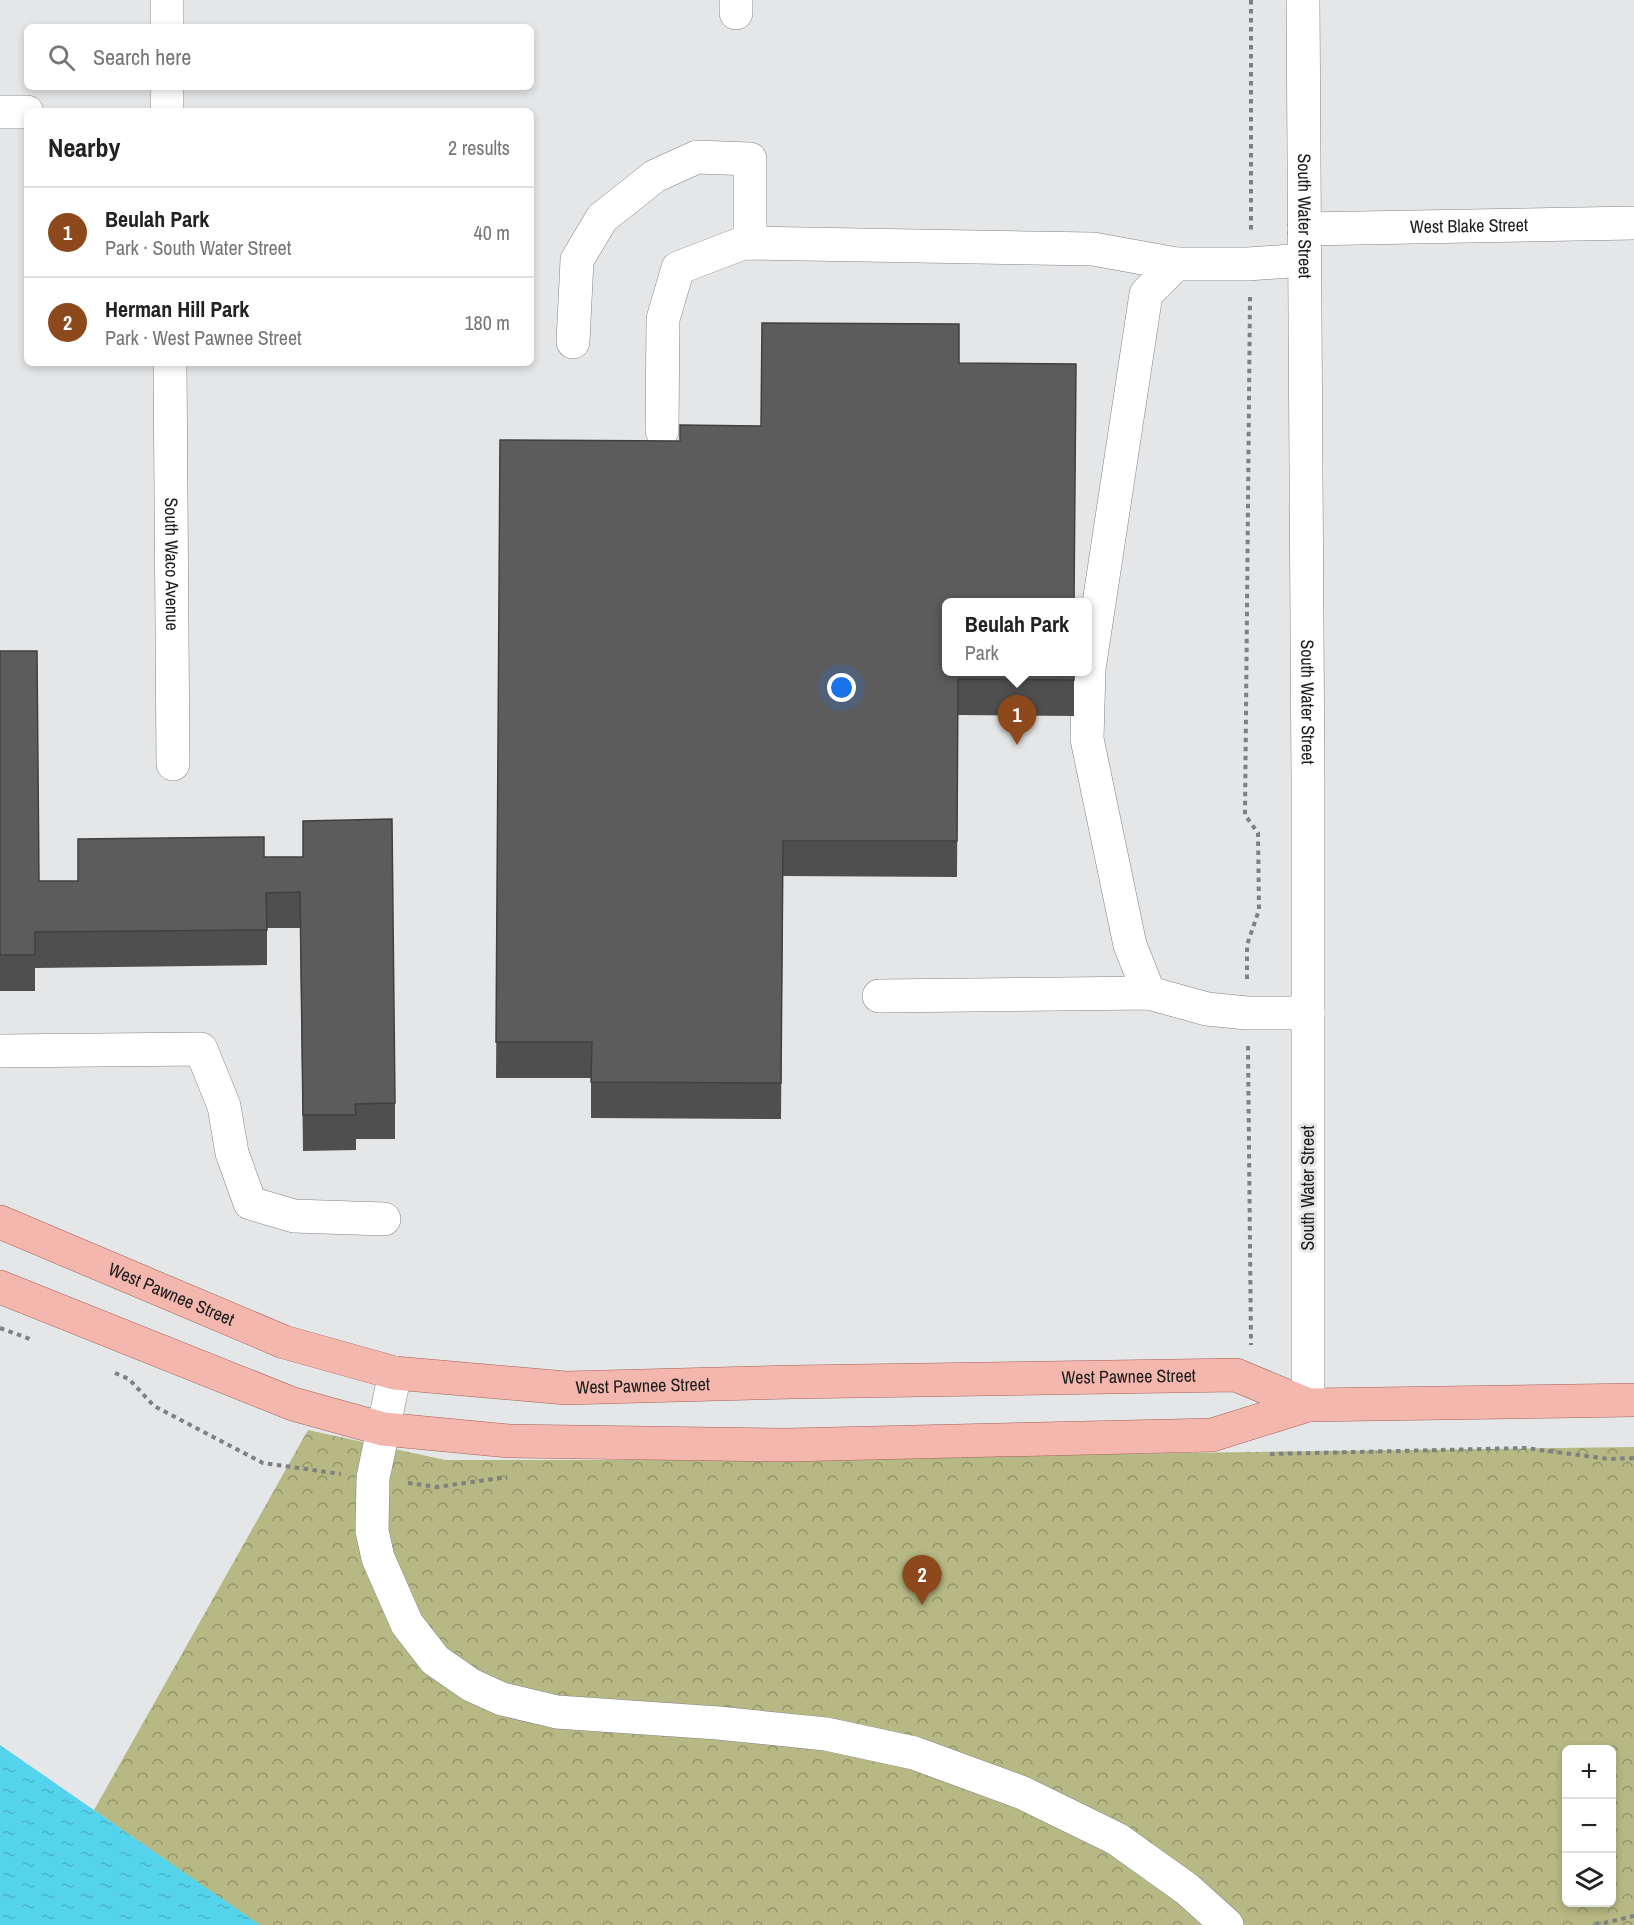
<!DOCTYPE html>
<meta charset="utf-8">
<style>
:root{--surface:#fff;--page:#f6f6f6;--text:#222;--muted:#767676;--line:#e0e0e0;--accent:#8d491b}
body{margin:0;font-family:"Archivo Narrow",sans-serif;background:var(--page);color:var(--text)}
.controls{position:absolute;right:18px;bottom:18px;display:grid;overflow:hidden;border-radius:9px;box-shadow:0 3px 9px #0003}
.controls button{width:54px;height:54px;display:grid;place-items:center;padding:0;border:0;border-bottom:2px solid var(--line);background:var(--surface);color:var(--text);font:30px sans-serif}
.you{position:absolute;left:842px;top:688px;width:21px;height:21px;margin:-15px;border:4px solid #fff;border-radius:50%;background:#1a73e8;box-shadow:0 0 0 9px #1a73e833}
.badge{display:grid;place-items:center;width:39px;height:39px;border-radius:50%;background:var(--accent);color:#fff;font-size:20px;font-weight:700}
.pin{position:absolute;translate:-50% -50px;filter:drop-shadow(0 2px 3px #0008)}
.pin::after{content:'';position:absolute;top:32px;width:21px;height:18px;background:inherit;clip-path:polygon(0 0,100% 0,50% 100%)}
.popup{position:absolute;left:942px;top:598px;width:150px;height:78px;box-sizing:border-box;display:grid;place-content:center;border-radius:9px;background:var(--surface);filter:drop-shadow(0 2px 4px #0005);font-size:20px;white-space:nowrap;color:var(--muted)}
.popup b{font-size:22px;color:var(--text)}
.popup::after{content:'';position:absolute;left:50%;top:100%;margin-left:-12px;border:12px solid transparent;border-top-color:var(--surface)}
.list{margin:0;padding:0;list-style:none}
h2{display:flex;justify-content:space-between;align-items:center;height:78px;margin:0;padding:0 24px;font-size:26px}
h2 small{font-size:20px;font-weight:400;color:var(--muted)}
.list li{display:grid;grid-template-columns:39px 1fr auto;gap:18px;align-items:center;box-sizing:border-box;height:90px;padding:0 24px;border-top:2px solid var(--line)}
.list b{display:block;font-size:22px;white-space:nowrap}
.list p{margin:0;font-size:20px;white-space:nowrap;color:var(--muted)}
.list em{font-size:20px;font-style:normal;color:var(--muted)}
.icon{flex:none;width:33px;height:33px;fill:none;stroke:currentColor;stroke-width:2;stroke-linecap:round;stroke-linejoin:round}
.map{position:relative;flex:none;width:1634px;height:1925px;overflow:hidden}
.search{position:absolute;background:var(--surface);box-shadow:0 3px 9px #0003;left:24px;top:24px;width:510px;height:66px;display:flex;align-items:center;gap:15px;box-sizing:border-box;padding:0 21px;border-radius:9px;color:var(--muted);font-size:22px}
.panel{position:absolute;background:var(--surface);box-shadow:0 3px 9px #0003;left:24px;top:108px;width:510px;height:258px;border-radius:9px}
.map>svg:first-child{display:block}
.park{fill:url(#park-crowns);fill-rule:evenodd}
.water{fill:url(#water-ripples)}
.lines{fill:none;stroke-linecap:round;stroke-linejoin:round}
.minor-casing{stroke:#828385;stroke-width:34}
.major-casing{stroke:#a36257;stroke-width:34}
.path{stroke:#7f8081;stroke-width:4;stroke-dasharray:4.5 4.5;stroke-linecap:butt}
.minor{stroke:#fff;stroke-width:33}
.major{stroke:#f3b7ad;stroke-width:33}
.wall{fill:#504f50}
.building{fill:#5d5c5d;stroke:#414041;stroke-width:1.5}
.labels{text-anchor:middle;stroke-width:6;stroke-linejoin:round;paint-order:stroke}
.street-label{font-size:18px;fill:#1c1d1d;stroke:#e5e6e7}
</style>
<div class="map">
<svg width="1634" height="1925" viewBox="0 0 1634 1925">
<defs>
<pattern id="park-crowns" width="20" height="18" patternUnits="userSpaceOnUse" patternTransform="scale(1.5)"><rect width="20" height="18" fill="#b6b983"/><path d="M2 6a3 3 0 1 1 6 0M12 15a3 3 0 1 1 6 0" fill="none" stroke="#93966b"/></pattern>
<pattern id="water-ripples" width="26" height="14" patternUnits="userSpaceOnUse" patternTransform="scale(1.5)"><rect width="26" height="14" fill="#54d3ec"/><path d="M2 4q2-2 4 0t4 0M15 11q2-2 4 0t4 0" fill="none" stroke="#49b5ca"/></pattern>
</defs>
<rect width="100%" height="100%" fill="#e5e6e7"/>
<path class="park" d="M308,1430L445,1460H654L1634,1447V1925H258L94,1810ZM1566,1750H1612V1902H1566Z"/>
<path class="water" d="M0,1745L260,1925H0Z"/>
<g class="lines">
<defs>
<g id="minor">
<path d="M167,0V27"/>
<path d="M736,0V13"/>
<path id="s1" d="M1303,0L1308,783V1405"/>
<path d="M167,87V111"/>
<path d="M0,112H27"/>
<path id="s2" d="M1304,229L1634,223"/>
<path d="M573,342L577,260L602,218L655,176L697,157L750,159V243"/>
<path id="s3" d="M170,363L173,764"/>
<path d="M662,431L663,319L678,268L743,243L1093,249L1176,264H1248L1304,260"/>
<path d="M1149,993L1130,945L1087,739L1089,669L1146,294L1176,264"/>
<path d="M879,996L1149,993L1207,1009L1247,1013H1308"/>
<path d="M0,1051L201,1049L224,1106L232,1153L250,1203L294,1216L384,1219"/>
<path d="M395,1373L373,1478L372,1531L378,1558L407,1624L435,1660L471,1685L502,1699L557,1712L718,1723L826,1734L914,1753L1023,1793L1117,1839L1187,1889L1227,1925"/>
</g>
<g id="major">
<path id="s4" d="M0,1222L284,1342L395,1373L566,1388L793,1382L1236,1375L1308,1405"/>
<path d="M0,1287L293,1404L383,1429L509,1441L788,1445L1212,1435L1308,1405L1634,1400"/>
</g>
</defs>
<use href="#minor" class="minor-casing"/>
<use href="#major" class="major-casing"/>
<path class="path" d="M1251,0V230
M1247,979V945L1259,910L1258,833L1245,815L1250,297
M1248,1046L1251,1345
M0,1328L30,1339
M115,1373L129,1379L154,1406L263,1463L341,1474
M1270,1454L1525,1448L1609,1459L1634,1458
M408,1483L437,1487L507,1477
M1595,1925L1634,1916"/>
<use href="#minor" class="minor"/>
<use href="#major" class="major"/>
</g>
<path class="wall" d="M959,363L1074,672V716L958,715L957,877L783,876L781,1119L591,1118V1078H496L500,440L680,441L761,426Z
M0,651L39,881H78L264,857H303V821L395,1103V1139H356V1150L303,1151L300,928H267V965L35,968V991H0Z"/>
<path class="building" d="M762,323L959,324V363L1076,364L1074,603H946V672H1074V680L958,679L957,841H783L781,1083L591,1082L592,1042H496L500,440L680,441V425L761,426Z
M0,651H37L39,881H78V839L264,837V857H303V821L392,819L395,1103L355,1104L356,1115H303L300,892L266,893L267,930L35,932V955H0Z"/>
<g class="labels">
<g class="street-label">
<text dy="6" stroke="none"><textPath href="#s1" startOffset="216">South Water Street</textPath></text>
<text dy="6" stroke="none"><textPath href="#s2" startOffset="165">West Blake Street</textPath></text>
<text dy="6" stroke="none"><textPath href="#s3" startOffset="201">South Waco Avenue</textPath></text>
<text dy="6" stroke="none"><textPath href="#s1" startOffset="702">South Water Street</textPath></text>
<text transform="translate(1308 1188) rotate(-90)" y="6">South Water Street</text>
<text dy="6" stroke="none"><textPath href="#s4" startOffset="186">West Pawnee Street</textPath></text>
<text dy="6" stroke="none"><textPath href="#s4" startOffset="1158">West Pawnee Street</textPath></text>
<text dy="6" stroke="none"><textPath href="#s4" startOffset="672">West Pawnee Street</textPath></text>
</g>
</g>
</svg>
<div class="controls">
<button>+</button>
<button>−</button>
<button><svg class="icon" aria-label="layers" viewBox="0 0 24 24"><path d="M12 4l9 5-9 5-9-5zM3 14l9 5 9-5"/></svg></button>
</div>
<div class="you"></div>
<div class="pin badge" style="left:1017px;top:745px">1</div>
<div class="popup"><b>Beulah Park</b>Park</div>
<div class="pin badge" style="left:922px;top:1605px">2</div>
<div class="search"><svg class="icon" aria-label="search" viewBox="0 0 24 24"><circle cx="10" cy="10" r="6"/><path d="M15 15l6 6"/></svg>Search here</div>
<section class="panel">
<h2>Nearby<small>2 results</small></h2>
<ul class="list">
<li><span class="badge">1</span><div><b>Beulah Park</b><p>Park · South Water Street</p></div><em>40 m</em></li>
<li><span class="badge">2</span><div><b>Herman Hill Park</b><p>Park · West Pawnee Street</p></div><em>180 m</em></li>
</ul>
</section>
</div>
